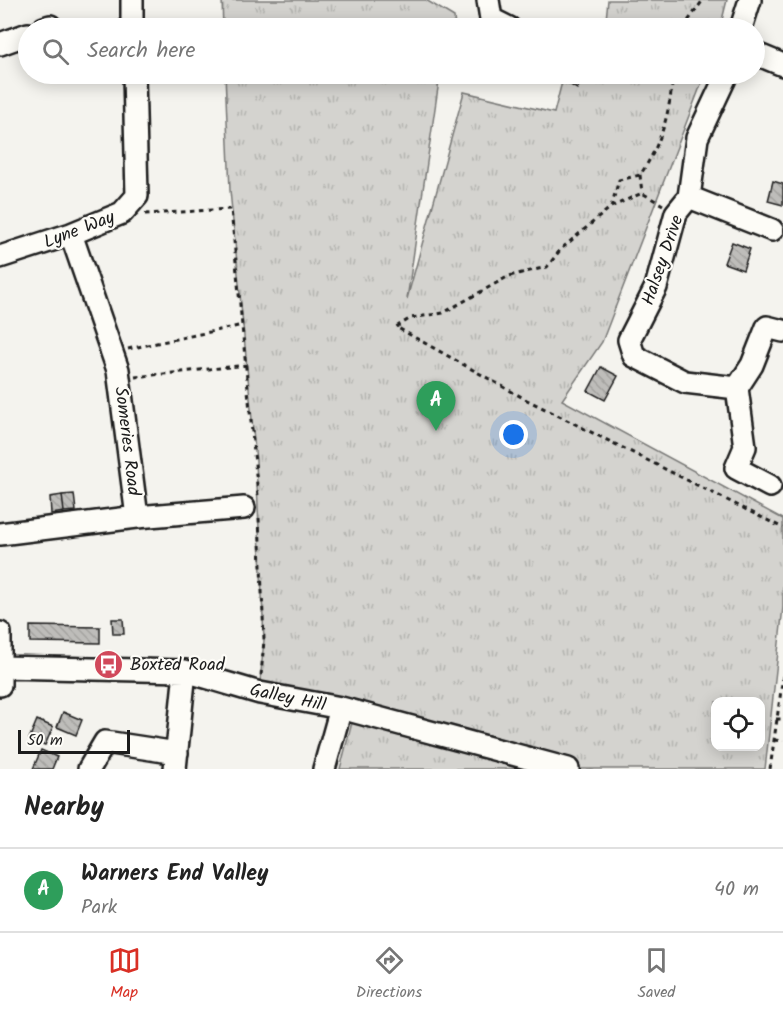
<!DOCTYPE html>
<style>
:root{--surface:#fff;--page:#f2f2f2;--text:#222;--muted:#767676;--line:#e0e0e0;--accent:#d93025}
body{margin:0;font-family:Kalam,sans-serif;background:var(--page);color:var(--text)}
.controls{position:absolute;right:18px;bottom:18px;display:grid;overflow:hidden;border-radius:12px;box-shadow:0 3px 15px #0003}
.controls button{width:54px;height:54px;display:grid;place-items:center;padding:0;border:0;border-bottom:2px solid var(--line);background:var(--surface);color:var(--text);font:30px sans-serif}
.scale{position:absolute;left:18px;bottom:15px;width:112px;box-sizing:border-box;padding-left:6px;border:3px solid #1c1c1c;border-top:0;font-size:16px;line-height:21px;white-space:nowrap;color:#1c1c1c;-webkit-text-stroke:4px #fdfcf7;paint-order:stroke}
.you{position:absolute;left:514px;top:435px;width:21px;height:21px;margin:-15px;border:4px solid #fff;border-radius:50%;background:#1a73e8;box-shadow:0 0 0 9px #1a73e833}
.badge{display:grid;place-items:center;width:39px;height:39px;border-radius:50%;background:var(--accent);color:#fff;font-size:20px;font-weight:700}
.pin{position:absolute;translate:-50% -50px;filter:drop-shadow(0 2px 3px #0008)}
.pin::after{content:'';position:absolute;top:32px;width:21px;height:18px;background:inherit;clip-path:polygon(0 0,100% 0,50% 100%)}
.list{margin:0;padding:0;list-style:none}
h2{display:flex;justify-content:space-between;align-items:center;height:78px;margin:0;padding:0 24px;font-size:26px}
h2 small{font-size:20px;font-weight:400;color:var(--muted)}
.list li{display:grid;grid-template-columns:39px 1fr auto;gap:18px;align-items:center;box-sizing:border-box;height:84px;padding:0 24px;border-top:2px solid var(--line)}
.list b{display:block;font-size:22px;white-space:nowrap}
.list p{margin:0;font-size:20px;white-space:nowrap;color:var(--muted)}
.list em{font-size:20px;font-style:normal;color:var(--muted)}
.icon{flex:none;width:33px;height:33px;fill:none;stroke:currentColor;stroke-width:2;stroke-linecap:round;stroke-linejoin:round}
.map{position:relative;flex:none;width:783px;height:769px;overflow:hidden}
.search{position:absolute;background:var(--surface);box-shadow:0 3px 15px #0003;left:18px;right:18px;top:18px;height:66px;display:flex;align-items:center;gap:15px;box-sizing:border-box;padding:0 21px;border-radius:33px;color:var(--muted);font-size:22px}
.sheet{height:162px;background:var(--surface)}
nav{display:flex;justify-content:space-around;align-items:center;box-sizing:border-box;height:84px;border-top:2px solid var(--line);background:var(--surface);font-size:16px;color:var(--muted)}
nav a{display:grid;justify-items:center;gap:3px}
nav .on{color:var(--accent)}
.map>svg:first-child{display:block}
.park{fill:url(#park-tufts);stroke:#787876;stroke-width:1.5;fill-rule:evenodd}
.building{fill:url(#building-back-hatch);stroke:#1c1c1c;stroke-width:1.5}
.lines{fill:none;stroke-linecap:round;stroke-linejoin:round}
.minor-casing{stroke:#1c1c1c;stroke-width:26}
.path{stroke:#1c1c1c;stroke-width:3;stroke-dasharray:4.5 4.5;stroke-linecap:butt}
.minor{stroke:#fdfcf7;stroke-width:21}
.labels{text-anchor:middle;stroke-width:4.5;stroke-linejoin:round;paint-order:stroke}
.street-label{font-size:18px;fill:#1c1c1c;stroke:#fdfcf7}
.poi-label{font-size:18px;fill:#1c1c1c;stroke:#fdfcf7;text-anchor:start}
</style>
<div class="map">
<svg width="783" height="769" viewBox="0 0 783 769">
<defs>
<pattern id="park-tufts" width="24" height="20" patternUnits="userSpaceOnUse" patternTransform="scale(1.5)"><rect width="24" height="20" fill="#d4d3cf"/><path d="M3 7l-1-3M5 7V3M7 7l1-3M15 17l-1-3M17 17v-4M19 17l1-3" fill="none" stroke="#b5b5b1"/></pattern>
<pattern id="building-back-hatch" width="6" height="6" patternUnits="userSpaceOnUse" patternTransform="scale(1.5)"><rect width="6" height="6" fill="#bebdba"/><path d="M-1 5l2 2M0 0l6 6M5-1l2 2" fill="none" stroke="#a3a29f"/></pattern>
</defs>
<rect width="100%" height="100%" fill="#f4f3ee"/>
<filter id="ink" filterUnits="userSpaceOnUse"><feTurbulence type="fractalNoise" baseFrequency=".0167" numOctaves="2"/><feDisplacementMap in="SourceGraphic" scale="12" xChannelSelector="R" yChannelSelector="G"/><feConvolveMatrix kernelMatrix="1 2 1 2 8 2 1 2 1" color-interpolation-filters="sRGB"/></filter>
<g filter="url(#ink)">
<path class="park" d="M222,0H426L454,17L455,28H223Z
M608,0H727L720,28H599L606,20Z
M225,74H440L407,299L464,92L554,113L564,74H705L602,342L562,400L783,519V607L765,769H340L356,707L260,683L264,640L256,461L230,190ZM716,702H760V746H716Z"/>
<path class="building" d="M553,74H591L587,80L584,78L577,89Z
M773,181L783,184V205L768,201Z
M732,242L750,249L743,270L724,263Z
M601,367L618,376L605,400L588,391Z
M74,494L76,511L64,512L62,495Z
M62,495L64,512L51,514L50,497Z
M112,619H123L124,634H113Z
M30,626L100,627V643L30,642Z
M63,712L82,720L76,735L57,727Z
M37,720L53,727L45,745L29,739Z
M41,750L57,757L52,769H33Z"/>
<g class="lines">
<defs>
<path id="minor" d="M132,0V28
M488,0L491,19L509,28
M44,28L50,26
M741,28L750,0
M0,44L28,34
M754,53L783,65
M727,74L697,138L689,197L676,213L656,287L629,340L634,356L685,382L737,388
M689,197L772,230
M0,257L71,234L122,213L137,196L134,74
M770,486L736,468L745,447L737,388L752,365L767,327L783,331
M137,517L244,508
M0,534L137,517L118,370L71,234
M0,633V685
M1,667L185,671L260,693L341,708L568,769
M89,769L105,742L177,753
M175,769L185,671
M324,769L341,708"/>
</defs>
<use href="#minor" class="minor-casing"/>
<path class="path" d="M683,28L703,0
M673,74C670,112 662,143 640,175L619,180L611,207L561,249L547,267L509,276L443,313L411,318L396,327L527,400L783,528
M672,79L682,74
M640,175L642,193
M611,207L642,193L663,205
M145,214L231,209L258,496
M128,349L243,325
M135,377L247,365
M259,518L264,640L261,676
M776,719H783
M774,740L783,741
M770,769L783,676"/>
<use href="#minor" class="minor"/>
</g>
</g>
<defs>
<symbol id="bus-disc" viewBox="-11 -11 22 22"><circle r="9.5" fill="#d1495b" stroke="#fdfcf7"/><path d="M-5-6H5V4H4V6H2V4H-2V6H-4V4H-5ZM-3.5-4V0h7V-4ZM-3.5 1.2v1.5H-2V1.2ZM2 1.2v1.5H3.5V1.2Z" fill="#fff"/></symbol>
</defs>
<g fill-rule="evenodd">
<use href="#bus-disc" x="92" y="648" width="33" height="33"/>
</g>
<g class="labels">
<g class="street-label">
<text transform="translate(79 229) rotate(-21)" y="6">Lyne Way</text>
<text transform="translate(662 260) rotate(-71)" y="6">Halsey Drive</text>
<text transform="translate(128 441) rotate(83)" y="6">Someries Road</text>
<text transform="translate(288 697) rotate(12)" y="6">Galley Hill</text>
</g>
<g class="poi-label">
<text x="130" y="670">Boxted Road</text>
</g>
</g>
</svg>
<div class="controls">
<button><svg class="icon" aria-label="locate" viewBox="0 0 24 24"><circle cx="12" cy="12" r="6"/><path d="M12 2v4M12 18v4M2 12h4M18 12h4"/></svg></button>
</div>
<div class="scale">50 m</div>
<div class="you"></div>
<div class="pin badge" style="left:436px;top:431px;background:#2e9e5b">A</div>
<div class="search"><svg class="icon" aria-label="search" viewBox="0 0 24 24"><circle cx="10" cy="10" r="6"/><path d="M15 15l6 6"/></svg>Search here</div>
</div>
<section class="sheet">
<h2>Nearby<small></small></h2>
<ul class="list">
<li><span class="badge" style="background:#2e9e5b">A</span><div><b>Warners End Valley</b><p>Park</p></div><em>40 m</em></li>
</ul>
</section>
<nav>
<a class="on"><svg class="icon" aria-label="map" viewBox="0 0 24 24"><path d="M3 6l6-2 6 2 6-2v14l-6 2-6-2-6 2zM9 4v14M15 6v14"/></svg>Map</a>
<a><svg class="icon" aria-label="directions" viewBox="0 0 24 24"><path d="M12 3l9 9-9 9-9-9zM9 14v-3h6M13 9l2 2-2 2"/></svg>Directions</a>
<a><svg class="icon" aria-label="saved" viewBox="0 0 24 24"><path d="M7 4h10v16l-5-4-5 4z"/></svg>Saved</a>
</nav>
